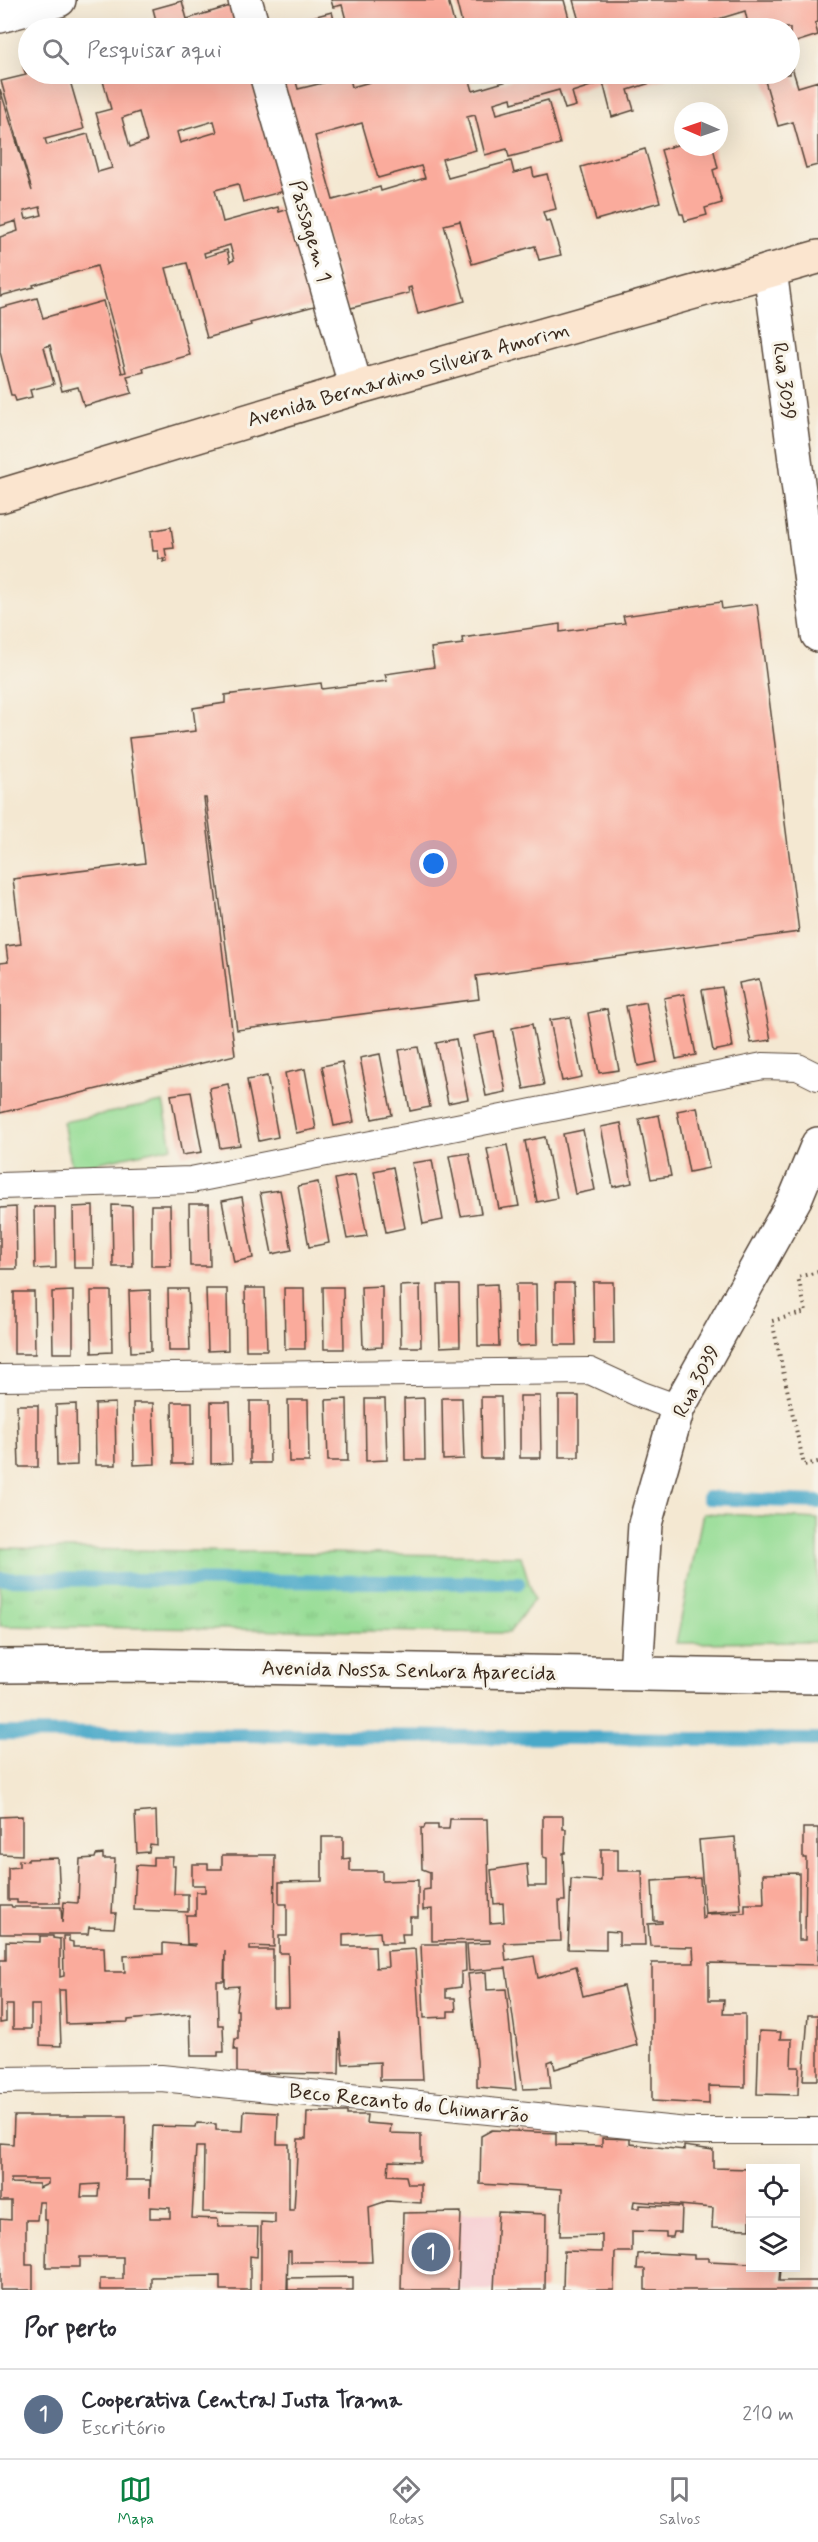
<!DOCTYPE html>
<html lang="pt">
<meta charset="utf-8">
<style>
:root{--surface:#fff;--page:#f7f7f7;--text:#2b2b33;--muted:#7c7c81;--line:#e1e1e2;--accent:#0b8043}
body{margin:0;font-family:Mynerve,sans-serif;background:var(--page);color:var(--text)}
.controls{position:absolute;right:18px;bottom:18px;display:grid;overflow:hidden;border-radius:0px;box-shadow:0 6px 24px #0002}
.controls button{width:54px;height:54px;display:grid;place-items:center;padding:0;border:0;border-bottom:2px solid var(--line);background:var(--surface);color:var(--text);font:30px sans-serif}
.compass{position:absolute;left:674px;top:102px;width:54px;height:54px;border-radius:50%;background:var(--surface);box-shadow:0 6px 24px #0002;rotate:272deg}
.you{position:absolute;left:434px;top:864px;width:21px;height:21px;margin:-15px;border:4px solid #fff;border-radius:50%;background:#1a73e8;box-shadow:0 0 0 9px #1a73e833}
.badge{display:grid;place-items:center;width:39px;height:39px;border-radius:50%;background:var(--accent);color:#fff;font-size:20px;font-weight:700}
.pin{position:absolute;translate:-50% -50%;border:3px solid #fff;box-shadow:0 2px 6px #0006}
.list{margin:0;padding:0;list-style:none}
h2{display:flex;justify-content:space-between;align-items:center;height:78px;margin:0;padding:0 24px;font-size:26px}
h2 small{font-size:20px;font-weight:400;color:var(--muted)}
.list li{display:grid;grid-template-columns:39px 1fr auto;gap:18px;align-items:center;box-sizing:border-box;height:90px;padding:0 24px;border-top:2px solid var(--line)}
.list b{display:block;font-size:22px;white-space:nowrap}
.list p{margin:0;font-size:20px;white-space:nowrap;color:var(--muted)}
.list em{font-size:20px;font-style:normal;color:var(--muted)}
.icon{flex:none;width:33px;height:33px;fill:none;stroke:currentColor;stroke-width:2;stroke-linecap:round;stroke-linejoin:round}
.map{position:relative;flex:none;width:818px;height:2290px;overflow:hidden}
.search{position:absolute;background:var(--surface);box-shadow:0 6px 24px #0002;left:18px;right:18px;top:18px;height:66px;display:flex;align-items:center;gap:15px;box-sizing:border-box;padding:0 21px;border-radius:33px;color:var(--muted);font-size:22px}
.sheet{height:168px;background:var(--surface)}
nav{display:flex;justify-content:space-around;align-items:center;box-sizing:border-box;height:84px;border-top:2px solid var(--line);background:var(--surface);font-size:16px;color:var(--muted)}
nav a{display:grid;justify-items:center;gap:3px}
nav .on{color:var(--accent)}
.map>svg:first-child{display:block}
.built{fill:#f7cfd3}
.grass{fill:url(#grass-tufts);stroke:#69845a;stroke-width:1.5}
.park{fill:#97dd96;stroke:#69845a;stroke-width:1.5}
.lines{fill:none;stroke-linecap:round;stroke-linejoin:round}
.stream{stroke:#4aa9c9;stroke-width:14}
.building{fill:#faab9c;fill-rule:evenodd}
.lane-casing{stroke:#574639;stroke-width:28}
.street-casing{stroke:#574639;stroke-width:36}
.secondary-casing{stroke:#574639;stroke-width:36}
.path{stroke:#574639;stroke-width:4;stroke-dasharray:1.5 4.5;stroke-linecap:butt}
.lane{stroke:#fff;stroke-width:26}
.street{stroke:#fff;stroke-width:33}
.secondary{stroke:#fbe5cf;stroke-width:33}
.labels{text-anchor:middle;stroke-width:6;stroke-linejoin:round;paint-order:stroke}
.street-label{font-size:21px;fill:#3b2a1e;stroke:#f7f3e8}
</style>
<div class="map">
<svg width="818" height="2290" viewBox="0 0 818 2290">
<defs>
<pattern id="grass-tufts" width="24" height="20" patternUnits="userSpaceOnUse" patternTransform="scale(1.5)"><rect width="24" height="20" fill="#97dd96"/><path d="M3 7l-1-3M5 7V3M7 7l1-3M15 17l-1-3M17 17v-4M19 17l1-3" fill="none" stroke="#83be81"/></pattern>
</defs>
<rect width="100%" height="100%" fill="#f7f3e8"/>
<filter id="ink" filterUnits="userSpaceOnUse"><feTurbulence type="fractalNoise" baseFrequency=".0167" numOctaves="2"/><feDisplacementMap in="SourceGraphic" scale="12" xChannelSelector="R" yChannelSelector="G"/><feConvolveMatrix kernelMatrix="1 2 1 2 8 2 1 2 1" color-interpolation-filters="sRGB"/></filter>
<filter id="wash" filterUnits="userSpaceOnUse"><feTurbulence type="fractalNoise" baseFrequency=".008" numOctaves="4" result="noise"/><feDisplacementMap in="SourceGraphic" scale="24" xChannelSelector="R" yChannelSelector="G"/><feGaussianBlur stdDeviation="1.35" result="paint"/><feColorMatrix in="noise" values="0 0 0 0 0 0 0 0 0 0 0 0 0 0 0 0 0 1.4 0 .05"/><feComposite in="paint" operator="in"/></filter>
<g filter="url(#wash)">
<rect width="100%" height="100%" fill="#f4e8d2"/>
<path class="built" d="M498,2212L546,2214L545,2290H401L403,2213Z"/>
<path class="grass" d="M0,1548L521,1556L534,1599L509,1633L0,1626Z"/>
<path class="park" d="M163,1102L172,1147L72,1168L63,1122Z
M703,1513L818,1519V1642L676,1643Z"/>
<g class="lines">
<path class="stream" d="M708,1498L818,1502
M0,1579L518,1583
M0,1733L818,1740"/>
</g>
<g id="blocks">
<path class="building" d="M331,0H448L455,27L348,28L342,5L333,7Z
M456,0H564L571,26L561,28H463Z
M573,0H818V22L815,23L818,35L790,44V28H749L745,11L689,28H581Z
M182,1L187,19L237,4L244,28H158L153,9Z
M332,12L336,28H283L282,25Z
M790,61L798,87L818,81V165L806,168L793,122L778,126L763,74H790Z
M28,65V74H68L84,129L45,139L47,145L88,134L98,172L112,168L96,113L111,109L101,74H256L288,190L243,202L238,184L215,190L223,222L278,207L279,212L293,208L322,304L250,323L251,325L207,338L187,263L166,268L190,355L143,368L144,372L127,376L132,393L84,406L78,387L62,391L50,345L44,347L54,384L30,390L32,397L16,401L14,395H11L0,352V308L37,298L43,318L103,301L122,373L126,372L97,266L33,285L34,287L0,296V237L18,231L16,221L0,226V89L32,191L1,81L26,75L23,66ZM139,112L147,141L130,147L122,118ZM214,121L217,132L180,143L177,132ZM40,207L42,215L26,219L24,211ZM230,245L234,260L230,262L227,250L205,257L204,253Z
M289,74H294L298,89L335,80L334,74H349L352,87L381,79L380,74H468L473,91L528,75V74H665L666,78L628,90L634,110L612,117L603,82L572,92L576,106L565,109L559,90L512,103L511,98L494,103L497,114L548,100L560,144L509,157L507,149L485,155L475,115L467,117L476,150L442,159L448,178L511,161L514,173L532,168L534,177L547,174L556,209L543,212L546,221L550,220L561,255L539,260L535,246L472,264L460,221L444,225L465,301L418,314L411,287L408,288L409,293L347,309L280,80L290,77ZM362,123L378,178L421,166L425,178L381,191L380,187L333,200L315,136Z
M683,143V147H713L718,168L713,170L722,203L705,208L707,215L685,221L683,214H680L661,150Z
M645,149L660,202L596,220L581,167Z
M171,527L174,548L165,549L167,561L163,562L164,559H159L158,551H153L151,531Z
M721,602L722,609L757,604L799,932L476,976L479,999L237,1030L206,798H204L235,1055L0,1113V963L8,962L6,946L21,944L13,879L145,863L129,738L196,731L193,708L225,703V695L321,683L322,689L353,685L387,681L385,674L434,667L431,648L463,644L462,638L560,624V632L625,623L623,616Z
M759,979L771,1040L751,1043L739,983Z
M722,987L733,1047L713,1051L702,990Z
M684,994L696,1055L676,1059L664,998Z
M646,1002L657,1062L638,1066L626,1006Z
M607,1009L619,1070L599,1073L588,1013Z
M570,1017L582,1077L562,1081L550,1020Z
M532,1024L544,1085L524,1089L512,1028Z
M494,1032L506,1092L486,1096L474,1036Z
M456,1039L468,1099L448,1103L436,1043Z
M418,1047L430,1107L410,1111L399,1050Z
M380,1054L392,1115L372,1119L360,1058Z
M342,1062L354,1122L334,1126L322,1066Z
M305,1069L316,1129L296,1133L285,1073Z
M267,1076L278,1137L259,1141L247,1080Z
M228,1084L240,1145L220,1148L209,1088Z
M191,1092L202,1152L182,1155L171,1095Z
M697,1107L709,1168L689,1172L677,1111Z
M659,1115L671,1176L651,1179L639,1119Z
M621,1123L632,1183L613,1187L601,1127Z
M583,1130L595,1190L575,1194L563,1134Z
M545,1137L557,1198L537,1202L525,1141Z
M507,1145L519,1206L499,1209L487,1149Z
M469,1153L481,1213L461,1216L449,1156Z
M432,1160L443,1220L423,1224L412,1163Z
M393,1167L405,1228L386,1232L374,1171Z
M355,1175L367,1236L347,1239L335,1179Z
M318,1182L329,1243L309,1247L298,1186Z
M280,1190L292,1250L272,1254L260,1193Z
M242,1197L253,1258L234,1262L222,1201Z
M189,1204H209L210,1266H190Z
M112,1205L132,1206L133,1267H113Z
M151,1205H170L171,1266H151Z
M93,1206L94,1268H74L73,1207Z
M16,1207L17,1269H0V1208Z
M34,1207H55L56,1268L35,1269Z
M593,1282H613L614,1344H594Z
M555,1283H574L576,1345H555Z
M497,1284L499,1346H478L477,1285Z
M516,1284H536L537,1345L517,1346Z
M420,1285L421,1347H401L400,1286Z
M438,1285H459L460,1346L440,1347Z
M382,1286V1347L363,1348L361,1287Z
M323,1287H343L344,1349H324Z
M245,1288H265L267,1350H246Z
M284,1288H304L305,1349H285Z
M168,1289H188L190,1351H169Z
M206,1289H227L228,1350L208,1351Z
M150,1290L151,1351L131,1352L129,1291Z
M73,1291V1353H53L52,1292Z
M91,1291H111L112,1352L92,1353Z
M14,1292H34L35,1354H14Z
M520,1396H540L541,1458H520Z
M559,1396H579V1457H559Z
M481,1397H501L502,1459H482Z
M424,1398L425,1460H405L404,1399Z
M442,1398H462L464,1459L443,1460Z
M347,1399L348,1461H328L326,1400Z
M365,1399H385L387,1460L366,1461Z
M288,1400H308L309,1462H289Z
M250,1401H269L270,1463H250Z
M172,1402H192L193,1464H173Z
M211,1402H230L232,1463L211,1464Z
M115,1403L116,1465H96L95,1404Z
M133,1403H153L155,1464L134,1465Z
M76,1404L77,1465L57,1466L56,1405Z
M17,1405H38V1467H19Z
M156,1811L157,1845L150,1844L149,1852L137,1853L135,1813Z
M22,1816V1855L0,1854V1817Z
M543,1816H563V1829H566L565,1853H563L565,1901H559L561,1941L504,1943L506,1961L534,1956L538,1978L576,1966L583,1996L623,1986L637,2045L555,2069L553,2060L548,2062L551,2088L523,2089L506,1968L469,1971L467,1944L490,1943V1940L432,1941V1909L423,1910V1890L430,1889V1872L422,1869L421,1828H424L425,1825H438V1829H449L450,1819H487L490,1923L504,1922L503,1903L494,1904L491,1870L527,1864L529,1886H547V1858L543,1857Z
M803,1828H818V1965L709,1963V2000H724L723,2014H745V2087L709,2086V2104L652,2101V1963H694L693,1947L650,1946L648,1924L662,1923V1921H654L652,1881L700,1878L702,1919L705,1918V1914L745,1913V1904H764L763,1874L799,1873V1940H805L806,1858H803Z
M322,1837H343V1859L350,1858V1871H382V1881L418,1880V1917H410V1934H402L403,1943H381L380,1932L343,1934V1946H375L376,1968L388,1967L387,1951L415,1949L423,2080H380V2062L343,2064L340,2032L339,2074L237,2073V2050H234L235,2039H238V2010H236L239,1986L225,1987V1950L224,1981H217L218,2025H223L224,2052H218V2056H191L190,2014L128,2020V2022L66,2024L65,1990H59L61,2046L40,2045V2005H31V2029H13V2005H6V2022L0,2023V1960H6V1941L40,1942V1936H53V1938L60,1939V1977L64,1976L63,1936H69V1941L73,1942V1947H104L105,1972H125L124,1956L163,1954V1943L195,1946V1944H187L186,1915H196V1892H205V1885H192V1864H208V1869H222V1855H275L274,1947L250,1946V1950H273V2007H289L288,1953H279V1936H287V1904H279V1882L322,1881Z
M735,1837L741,1910L705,1913L699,1840Z
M601,1849H618V1871H642L645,1945H619V1932L606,1931V1950L568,1949L571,1879L601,1881Z
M103,1854V1859H115L112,1913H116L114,1928L89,1927L88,1934H0V1905H11L12,1907H61L62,1923L64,1902L78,1903L80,1859L95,1858L96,1855Z
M153,1857H173L172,1866H175L174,1894H188V1912L134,1910L136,1865L153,1866Z
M58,1858L60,1903H17V1900H8V1868L19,1867V1860L28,1861V1859Z
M421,1944H465L466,1971L461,1972V1987L446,1989V1998H455L456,2011H448V2017L424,2018Z
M486,1972L487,1990L506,1989L516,2090L477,2087V2061L468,1974Z
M808,2015H818V2080H803Z
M759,2031L781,2032L780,2039H792L791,2067H799L798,2095L757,2094Z
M244,2111L278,2113L277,2144H289V2210H294L298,2139H306L307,2112H347V2115H367L366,2123L391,2125L390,2133L421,2134V2162L389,2161L388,2175L406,2176L408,2184H421V2203L387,2201L369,2207L372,2262H291V2251H288L287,2290H261V2222L275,2223V2213L203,2212L204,2147H196L192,2218L218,2219L219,2227H258L257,2257L250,2256V2290H220V2276L151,2277V2290H100V2279H123V2257H80V2267H46L47,2220H44V2202H39L37,2220H26V2265H33V2290H0V2219L11,2220V2201H0V2143L13,2144L14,2116H126L125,2180H150V2197L153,2126L196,2127L197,2123L216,2124V2130L243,2131ZM11,2179H48V2184L39,2188V2184L11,2183ZM99,2184L98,2197H81L82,2185ZM150,2207L170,2208V2218H150Z
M492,2130L556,2133V2145L602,2146V2138L630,2139V2144L684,2150V2146L713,2150V2168L750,2169V2229L712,2228L713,2208L634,2201L633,2208H640V2205L682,2207L681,2232H674L673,2237H666V2232L632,2231V2252H615L614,2290H563L564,2251L602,2252V2235L560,2236L562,2189L480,2184L481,2136Z
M461,2212L458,2290H401L403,2213Z
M498,2212L546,2214L545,2290H494Z
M654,2253L694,2255V2258H709V2261L750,2263V2268H780L779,2281H818V2290H645V2269H637L638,2254Z
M353,2277V2290H288V2278Z"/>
</g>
</g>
<g filter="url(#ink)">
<use href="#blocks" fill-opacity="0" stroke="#574639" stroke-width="1.5"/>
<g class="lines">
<defs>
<path id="lane" d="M0,1186L191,1180L763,1066L798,1067L818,1077
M0,1378L590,1371L642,1395L678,1408
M0,2080L161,2078L687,2131H818"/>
<path id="street" d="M245,0L253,28
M0,16L59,0
M266,74L356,388
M770,270L818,635
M0,1666L125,1665L818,1677
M636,1674L645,1524L678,1408L796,1197L818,1144"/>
<path id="secondary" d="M0,496L356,388L818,257"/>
</defs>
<use href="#lane" class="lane-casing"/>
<use href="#street" class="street-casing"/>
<use href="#secondary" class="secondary-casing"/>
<path class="path" d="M818,1272L798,1277L806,1312L772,1321L804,1465L818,1462"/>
<use href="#lane" class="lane"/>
<use href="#street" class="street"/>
<use href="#secondary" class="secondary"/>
</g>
</g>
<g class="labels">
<g class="street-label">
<text transform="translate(311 231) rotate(74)" y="7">Passagem 1</text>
<text transform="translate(408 374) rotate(-16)" y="7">Avenida Bernardino Silveira Amorim</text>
<text transform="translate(785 381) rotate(83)" y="7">Rua 3039</text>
<text transform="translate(696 1381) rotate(-63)" y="7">Rua 3039</text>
<text transform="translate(409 1670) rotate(1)" y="7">Avenida Nossa Senhora Aparecida</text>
<text transform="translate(409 2103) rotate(6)" y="7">Beco Recanto do Chimarrão</text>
</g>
</g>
</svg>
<div class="controls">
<button><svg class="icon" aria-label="locate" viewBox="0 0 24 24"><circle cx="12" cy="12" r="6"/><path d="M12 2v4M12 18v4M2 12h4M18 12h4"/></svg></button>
<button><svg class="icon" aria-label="layers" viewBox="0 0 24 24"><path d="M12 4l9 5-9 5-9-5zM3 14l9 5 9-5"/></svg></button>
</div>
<svg class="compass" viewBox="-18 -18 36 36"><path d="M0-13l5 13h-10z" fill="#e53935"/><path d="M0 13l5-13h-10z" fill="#7c7c81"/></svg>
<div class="you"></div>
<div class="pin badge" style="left:431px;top:2252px;background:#5c6f8a">1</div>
<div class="search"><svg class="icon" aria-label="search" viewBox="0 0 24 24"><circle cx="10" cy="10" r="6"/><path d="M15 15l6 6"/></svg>Pesquisar aqui</div>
</div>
<section class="sheet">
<h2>Por perto<small></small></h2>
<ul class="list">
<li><span class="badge" style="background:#5c6f8a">1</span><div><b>Cooperativa Central Justa Trama</b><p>Escritório</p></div><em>210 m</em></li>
</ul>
</section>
<nav>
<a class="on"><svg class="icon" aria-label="map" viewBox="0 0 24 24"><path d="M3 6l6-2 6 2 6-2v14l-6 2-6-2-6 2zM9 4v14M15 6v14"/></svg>Mapa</a>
<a><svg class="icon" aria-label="directions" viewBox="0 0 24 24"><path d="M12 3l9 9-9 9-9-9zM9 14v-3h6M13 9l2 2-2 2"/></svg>Rotas</a>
<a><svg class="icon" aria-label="saved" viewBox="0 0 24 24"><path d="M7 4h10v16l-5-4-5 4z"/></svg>Salvos</a>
</nav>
